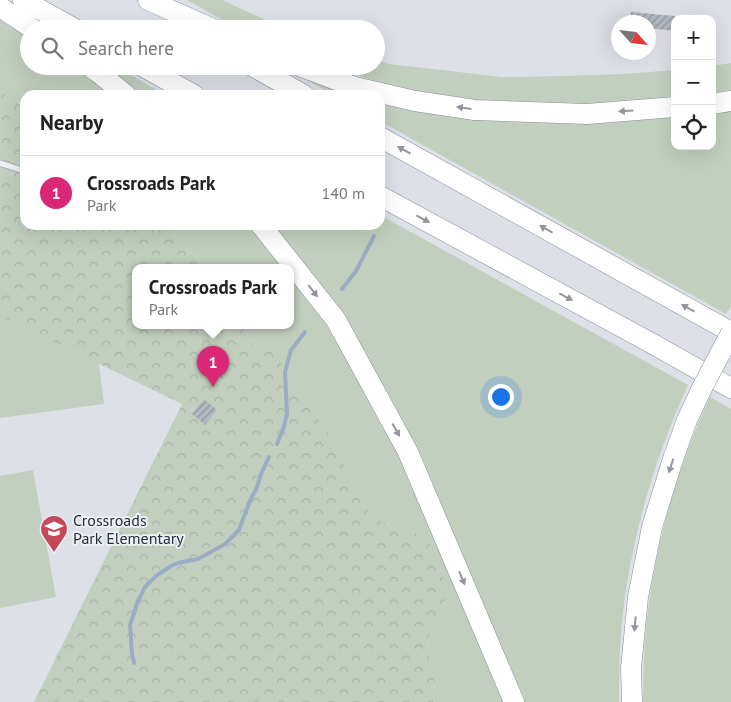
<!DOCTYPE html>
<meta charset="utf-8">
<style>
:root{--surface:#fff;--page:#f6f6f6;--text:#222;--muted:#767676;--line:#e0e0e0;--accent:#db2777}
body{margin:0;font-family:"PT Sans",sans-serif;background:var(--page);color:var(--text)}
.controls{position:absolute;right:15px;top:15px;display:grid;overflow:hidden;border-radius:10px;box-shadow:0 5px 20px #0002}
.controls button{width:45px;height:45px;display:grid;place-items:center;padding:0;border:0;border-bottom:1px solid var(--line);background:var(--surface);color:var(--text);font:25px sans-serif}
.compass{position:absolute;left:611px;top:15px;width:45px;height:45px;border-radius:50%;background:var(--surface);box-shadow:0 5px 20px #0002;rotate:117deg}
.you{position:absolute;left:500px;top:396px;width:18px;height:18px;margin:-12px;border:4px solid #fff;border-radius:50%;background:#1a73e8;box-shadow:0 0 0 8px #1a73e833}
.badge{display:grid;place-items:center;width:32px;height:32px;border-radius:50%;background:var(--accent);color:#fff;font-size:16px;font-weight:700}
.pin{position:absolute;translate:-50% -41px;filter:drop-shadow(0 1px 2px #0008)}
.pin::after{content:'';position:absolute;top:26px;width:18px;height:15px;background:inherit;clip-path:polygon(0 0,100% 0,50% 100%)}
.popup{position:absolute;left:132px;top:264px;width:162px;height:65px;box-sizing:border-box;display:grid;place-content:center;border-radius:10px;background:var(--surface);filter:drop-shadow(0 1px 4px #0005);font-size:16px;white-space:nowrap;color:var(--muted)}
.popup b{font-size:19px;color:var(--text)}
.popup::after{content:'';position:absolute;left:50%;top:100%;margin-left:-10px;border:10px solid transparent;border-top-color:var(--surface)}
.list{margin:0;padding:0;list-style:none}
h2{display:flex;justify-content:space-between;align-items:center;height:65px;margin:0;padding:0 20px;font-size:21px}
h2 small{font-size:16px;font-weight:400;color:var(--muted)}
.list li{display:grid;grid-template-columns:32px 1fr auto;gap:15px;align-items:center;box-sizing:border-box;height:75px;padding:0 20px;border-top:1px solid var(--line)}
.list b{display:block;font-size:19px;white-space:nowrap}
.list p{margin:0;font-size:16px;white-space:nowrap;color:var(--muted)}
.list em{font-size:16px;font-style:normal;color:var(--muted)}
.icon{flex:none;width:28px;height:28px;fill:none;stroke:currentColor;stroke-width:2;stroke-linecap:round;stroke-linejoin:round}
.map{position:relative;flex:none;width:731px;height:702px;overflow:hidden}
.search{position:absolute;background:var(--surface);box-shadow:0 5px 20px #0002;left:20px;top:20px;width:365px;height:55px;display:flex;align-items:center;gap:12px;box-sizing:border-box;padding:0 18px;border-radius:28px;color:var(--muted);font-size:19px}
.panel{position:absolute;background:var(--surface);box-shadow:0 5px 20px #0002;left:20px;top:90px;width:365px;height:140px;border-radius:15px}
.map>svg:first-child{display:block}
.grass{fill:#c2cfbe}
.forest{fill:url(#forest-crowns)}
.lines{fill:none;stroke-linecap:round;stroke-linejoin:round}
.stream{stroke:#9aadc4;stroke-width:4}
.building{fill:url(#building-hatch)}
.lane-casing{stroke:#a3a7af;stroke-width:7}
.highway-casing{stroke:#858d9b;stroke-width:21}
.lane{stroke:#eff1f4;stroke-width:5.5}
.highway{stroke:#fff;stroke-width:20}
.highway-bridge-casing{stroke:#858d9b;stroke-width:21;stroke-linecap:butt}
.highway-bridge{stroke:#fff;stroke-width:20}
.oneway{fill:#93969d}
.labels{text-anchor:middle;stroke-width:4;stroke-linejoin:round;paint-order:stroke}
.poi-label{font-size:16px;fill:#272e3b;stroke:#eceff4;text-anchor:start}
</style>
<div class="map">
<svg width="731" height="702" viewBox="0 0 731 702">
<defs>
<pattern id="forest-crowns" width="20" height="18" patternUnits="userSpaceOnUse" patternTransform="scale(1.25)"><rect width="20" height="18" fill="#c2cfbe"/><path d="M2 6a3 3 0 1 1 6 0M12 15a3 3 0 1 1 6 0" fill="none" stroke="#a7b2a4"/></pattern>
<pattern id="building-hatch" width="6" height="6" patternUnits="userSpaceOnUse" patternTransform="scale(1.25)"><rect width="6" height="6" fill="#b4b9c2"/><path d="M-1 1l2-2M0 6l6-6M5 7l2-2" fill="none" stroke="#92979f"/></pattern>
</defs>
<rect width="100%" height="100%" fill="#dde0e6"/>
<path class="grass" d="M187,0H222L285,29H239Z
M0,14L29,32V66H78L103,84L117,95H25V107L0,91Z
M376,59L389,64L502,77L563,76L623,74L675,70V99L594,106L502,103L435,96L395,87L328,66H376Z
M731,63V92L712,95V66Z
M114,66H115L165,95H141L112,72Z
M288,70L362,95H334Z
M380,99L675,115V146H712V110L731,108V306L726,314L380,121Z
M380,215L688,385C659,448 638,515 627,584C620,623 619,663 619,702H523L405,425L361,345L273,225H380Z
M166,225H252L289,268H206Z
M291,270L317,308L409,466L507,702H433L435,682L427,643L434,622L445,602L416,533L394,529L373,517L357,495L349,475L326,429L301,396L258,351L242,326H290Z
M88,276L104,404L0,418V287Z
M710,397L731,409V702H643C643,677 644,651 646,626C655,546 676,470 710,397Z
M33,470L56,597L0,608V476Z"/>
<path class="forest" d="M0,91L25,107V225H166L206,268H136V326H242L258,351L272,349L301,396L326,429L349,475L357,495L373,517L394,529L416,533L435,548L443,572L445,602L434,622L427,643L435,682L433,702H34L182,404L0,316Z"/>
<g class="lines">
<path class="stream" d="M342,289L356,271L374,236
M277,444L283,430L287,414L285,372L291,350L305,332
M134,663L132,654L130,625L138,601L145,587L156,576L171,566L178,563L198,559L225,544L239,530L249,503L257,487L261,474L269,457"/>
</g>
<path class="building" d="M631,12L675,16V31L648,28V22H630Z
M204,399L217,410L205,425L192,414Z"/>
<g class="lines">
<defs>
<path id="lane" d="M0,163L25,171"/>
<path id="highway" d="M23,0L75,29
M148,0L213,29
M0,7L33,29
M89,66L99,73L126,95
M142,66L194,95
M252,66L304,95
M299,66L355,87L415,101L475,110L587,114L675,107
M712,104L731,101
M380,137L731,332
M380,196L653,344L731,388
M261,225L336,320L408,452L514,702
M632,702L631,668L638,597L652,527L673,459L687,420"/>
</defs>
<use href="#lane" class="lane-casing"/>
<use href="#highway" class="highway-casing"/>
<use href="#lane" class="lane"/>
<use href="#highway" class="highway"/>
<defs>
<path id="highway-bridge" d="M687,420L702,388L731,333"/>
</defs>
<use href="#highway-bridge" class="highway-bridge-casing"/>
<use href="#highway-bridge" class="highway-bridge"/>
</g>
<defs><path id="oneway-solid" d="M-6-.8H1V-3.2L6.5 0L1 3.2V.8H-6Z" transform="scale(1.25)"/></defs>
<g class="oneway">
<use href="#oneway-solid" transform="translate(464 108) rotate(-172)"/>
<use href="#oneway-solid" transform="translate(626 111) rotate(176)"/>
<use href="#oneway-solid" transform="translate(404 150) rotate(-151)"/>
<use href="#oneway-solid" transform="translate(423 219) rotate(28)"/>
<use href="#oneway-solid" transform="translate(546 229) rotate(-151)"/>
<use href="#oneway-solid" transform="translate(313 291) rotate(52)"/>
<use href="#oneway-solid" transform="translate(566 297) rotate(28)"/>
<use href="#oneway-solid" transform="translate(688 308) rotate(-151)"/>
<use href="#oneway-solid" transform="translate(396 430) rotate(61)"/>
<use href="#oneway-solid" transform="translate(671 466) rotate(107)"/>
<use href="#oneway-solid" transform="translate(462 578) rotate(67)"/>
<use href="#oneway-solid" transform="translate(635 624) rotate(95)"/>
</g>
<defs>
<symbol id="school-pin" viewBox="-11 -11 22 30"><path d="M0 17L-7.5 6A9.5 9.5 0 1 1 7.5 6Z" fill="#c44859" stroke="#eceff4"/><path d="M0-5L7-2L0 1L-7-2ZM-4 1L0 2.5L4 1V4Q0 6-4 4Z" fill="#fff"/></symbol>
</defs>
<g fill-rule="evenodd">
<use href="#school-pin" x="38" y="513" width="32" height="43"/>
</g>
<g class="labels">
<g class="poi-label">
<text x="73" y="526">Crossroads<tspan x="73" dy="18">Park Elementary</tspan></text>
</g>
</g>
</svg>
<div class="controls">
<button>+</button>
<button>−</button>
<button><svg class="icon" aria-label="locate" viewBox="0 0 24 24"><circle cx="12" cy="12" r="6"/><path d="M12 2v4M12 18v4M2 12h4M18 12h4"/></svg></button>
</div>
<svg class="compass" viewBox="-18 -18 36 36"><path d="M0-13l5 13h-10z" fill="#e53935"/><path d="M0 13l5-13h-10z" fill="#767676"/></svg>
<div class="you"></div>
<div class="pin badge" style="left:213px;top:387px">1</div>
<div class="popup"><b>Crossroads Park</b>Park</div>
<div class="search"><svg class="icon" aria-label="search" viewBox="0 0 24 24"><circle cx="10" cy="10" r="6"/><path d="M15 15l6 6"/></svg>Search here</div>
<section class="panel">
<h2>Nearby<small></small></h2>
<ul class="list">
<li><span class="badge">1</span><div><b>Crossroads Park</b><p>Park</p></div><em>140 m</em></li>
</ul>
</section>
</div>
